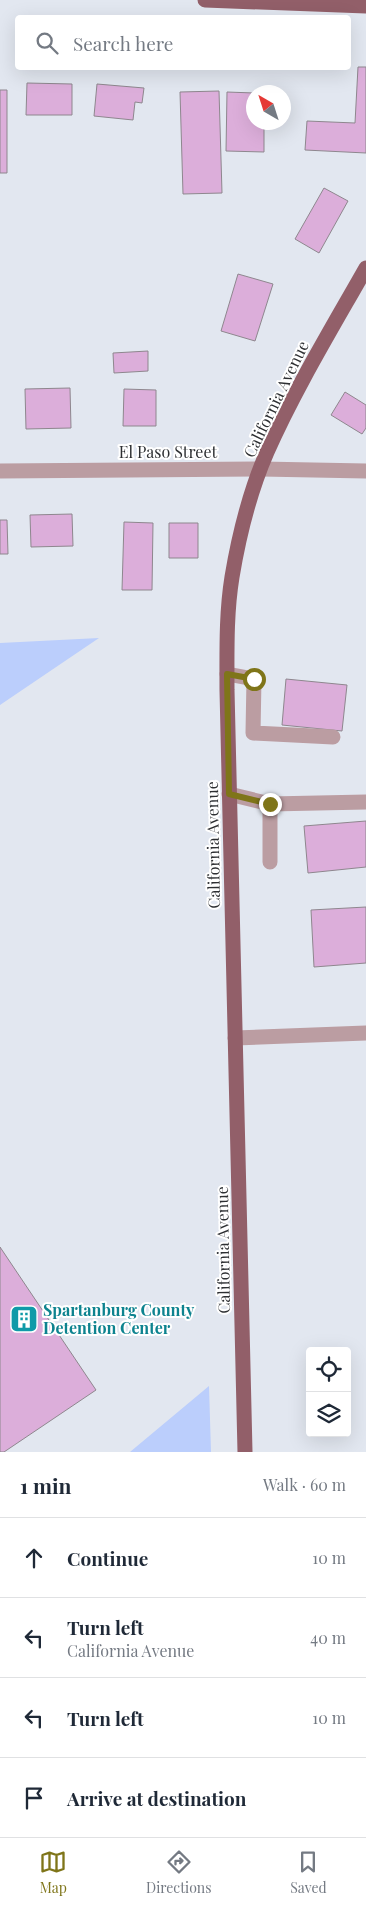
<!DOCTYPE html>
<meta charset="utf-8">
<style>
:root{--surface:#fff;--page:#f2f2f3;--text:#1f2937;--muted:#747a83;--line:#e0e1e3;--accent:#7f7519}
body{margin:0;font-family:"Playfair Display",serif;background:var(--page);color:var(--text)}
.controls{position:absolute;right:15px;bottom:15px;display:grid;overflow:hidden;border-radius:5px;box-shadow:0 5px 20px #0002}
.controls button{width:45px;height:45px;display:grid;place-items:center;padding:0;border:0;border-bottom:1px solid var(--line);background:var(--surface);color:var(--text);font:25px sans-serif}
.compass{position:absolute;left:246px;top:85px;width:45px;height:45px;border-radius:50%;background:var(--surface);box-shadow:0 5px 20px #0002;rotate:321deg}
.stop{position:absolute;width:15px;height:15px;margin:-11px;border:4px solid #7f7519;border-radius:50%;background:#fff}
.stop.end{background:#7f7519;border-color:#fff;box-shadow:0 1px 5px #0008}
.list{margin:0;padding:0;list-style:none}
h2{display:flex;justify-content:space-between;align-items:center;height:65px;margin:0;padding:0 20px;font-size:21px}
h2 small{font-size:16px;font-weight:400;color:var(--muted)}
.list li{display:grid;grid-template-columns:32px 1fr auto;gap:15px;align-items:center;box-sizing:border-box;height:80px;padding:0 20px;border-top:1px solid var(--line)}
.list b{display:block;font-size:19px;white-space:nowrap}
.list p{margin:0;font-size:16px;white-space:nowrap;color:var(--muted)}
.list em{font-size:16px;font-style:normal;color:var(--muted)}
.icon{flex:none;width:28px;height:28px;fill:none;stroke:currentColor;stroke-width:2;stroke-linecap:round;stroke-linejoin:round}
.map{position:relative;flex:none;width:366px;height:1452px;overflow:hidden}
.search{position:absolute;background:var(--surface);box-shadow:0 5px 20px #0002;left:15px;right:15px;top:15px;height:55px;display:flex;align-items:center;gap:12px;box-sizing:border-box;padding:0 18px;border-radius:5px;color:var(--muted);font-size:19px}
.sheet{height:385px;background:var(--surface)}
nav{display:flex;justify-content:space-around;align-items:center;box-sizing:border-box;height:70px;border-top:1px solid var(--line);background:var(--surface);font-size:14px;color:var(--muted)}
nav a{display:grid;justify-items:center;gap:2px}
nav .on{color:var(--accent)}
.map>svg:first-child{display:block}
.green{fill:#bbcefc}
.building{fill:#dcaeda;stroke:#8e878e}
.lines{fill:none;stroke-linecap:round;stroke-linejoin:round}
.minor{stroke:#bb9da2;stroke-width:15}
.major{stroke:#925f69;stroke-width:15}
.route{stroke:#7f7519;stroke-width:6}
.labels{text-anchor:middle;stroke-width:4;stroke-linejoin:round;paint-order:stroke}
.street-label{font-size:16px;fill:#2d2f32;stroke:#fff}
.culture-label{font-size:16px;font-weight:bold;fill:#0d838f;stroke:#fff;text-anchor:start}
</style>
<div class="map">
<svg width="366" height="1452" viewBox="0 0 366 1452">
<rect width="100%" height="100%" fill="#e2e7f0"/>
<path class="green" d="M99,638L0,705V643Z
M209,1386L211,1452H130Z"/>
<path class="building" d="M358,67H366V153L305,150L307,121L355,123Z
M27,83L72,84V115H26Z
M97,84L144,88L142,103L135,102L133,120L94,116Z
M0,90H7V173H0Z
M219,91L222,193L183,194L180,92Z
M227,92L254,93V122H264V152L226,151Z
M324,188L348,201L319,253L295,239Z
M238,274L273,284L255,341L221,331Z
M148,351V371L114,373L113,353Z
M70,388L71,428L26,429L25,389Z
M124,389L156,390V426H123Z
M345,392L366,405V428L362,434L331,415Z
M72,514L73,546L31,547L30,515Z
M0,520H7L8,554H0Z
M124,522L153,523L152,590H122Z
M169,523H198V558H169Z
M286,679L347,685L342,731L282,725Z
M366,821V867L308,873L304,826Z
M366,907V963L314,967L311,910Z
M0,1247L96,1390L4,1452H0Z"/>
<g class="lines">
<path class="minor" d="M0,471L261,469L366,471
M227,674L254,679L253,733L333,737
M229,794L270,804L366,802
M270,804V862
M235,1038L366,1033"/>
<path class="major" d="M205,0L366,6
M245,1452L227,690C227,652 226,614 232,577C239,535 250,491 267,452C295,389 332,328 366,268"/>
</g>
<g class="lines">
<path class="route" d="M254,679L227,674L229,794L270,804"/>
</g>
<defs>
<symbol id="building-square" viewBox="-11 -11 22 22"><rect x="-9" y="-9" width="18" height="18" rx="4" fill="#0f9aa8" stroke="#fff"/><path d="M-4-6H4V6H1V3H-1V6H-4ZM-2.5-4.3h1.7v1.8h-1.7ZM.8-4.3h1.7v1.8H.8ZM-2.5-1h1.7V.8h-1.7ZM.8-1h1.7V.8H.8Z" fill="#fff"/></symbol>
</defs>
<g fill-rule="evenodd">
<use href="#building-square" x="8" y="1303" width="32" height="32"/>
</g>
<g class="labels">
<g class="street-label">
<text transform="translate(276 399) rotate(-64)" y="6">California Avenue</text>
<text x="168" y="458">El Paso Street</text>
<text transform="translate(213 845) rotate(-91)" y="6">California Avenue</text>
<text transform="translate(223 1250) rotate(-91)" y="6">California Avenue</text>
</g>
<g class="culture-label">
<text x="43" y="1316">Spartanburg County<tspan x="43" dy="18">Detention Center</tspan></text>
</g>
</g>
</svg>
<div class="controls">
<button><svg class="icon" aria-label="locate" viewBox="0 0 24 24"><circle cx="12" cy="12" r="6"/><path d="M12 2v4M12 18v4M2 12h4M18 12h4"/></svg></button>
<button><svg class="icon" aria-label="layers" viewBox="0 0 24 24"><path d="M12 4l9 5-9 5-9-5zM3 14l9 5 9-5"/></svg></button>
</div>
<svg class="compass" viewBox="-18 -18 36 36"><path d="M0-13l5 13h-10z" fill="#e53935"/><path d="M0 13l5-13h-10z" fill="#747a83"/></svg>
<div class="stop" style="left:254px;top:679px"></div>
<div class="stop end" style="left:270px;top:804px"></div>
<div class="search"><svg class="icon" aria-label="search" viewBox="0 0 24 24"><circle cx="10" cy="10" r="6"/><path d="M15 15l6 6"/></svg>Search here</div>
</div>
<section class="sheet">
<h2>1 min<small>Walk · 60 m</small></h2>
<ul class="list">
<li><svg class="icon" aria-label="ahead" viewBox="0 0 24 24"><path d="M12 20V5M6 11l6-6 6 6"/></svg><div><b>Continue</b></div><em>10 m</em></li>
<li><svg class="icon" aria-label="left" viewBox="0 0 24 24"><path d="M17 20v-9H6M10 6l-5 5 5 5"/></svg><div><b>Turn left</b><p>California Avenue</p></div><em>40 m</em></li>
<li><svg class="icon" aria-label="left" viewBox="0 0 24 24"><path d="M17 20v-9H6M10 6l-5 5 5 5"/></svg><div><b>Turn left</b></div><em>10 m</em></li>
<li><svg class="icon" aria-label="arrive" viewBox="0 0 24 24"><path d="M6 21V4h12l-3 4 3 4H6"/></svg><div><b>Arrive at destination</b></div></li>
</ul>
</section>
<nav>
<a class="on"><svg class="icon" aria-label="map" viewBox="0 0 24 24"><path d="M3 6l6-2 6 2 6-2v14l-6 2-6-2-6 2zM9 4v14M15 6v14"/></svg>Map</a>
<a><svg class="icon" aria-label="directions" viewBox="0 0 24 24"><path d="M12 3l9 9-9 9-9-9zM9 14v-3h6M13 9l2 2-2 2"/></svg>Directions</a>
<a><svg class="icon" aria-label="saved" viewBox="0 0 24 24"><path d="M7 4h10v16l-5-4-5 4z"/></svg>Saved</a>
</nav>
